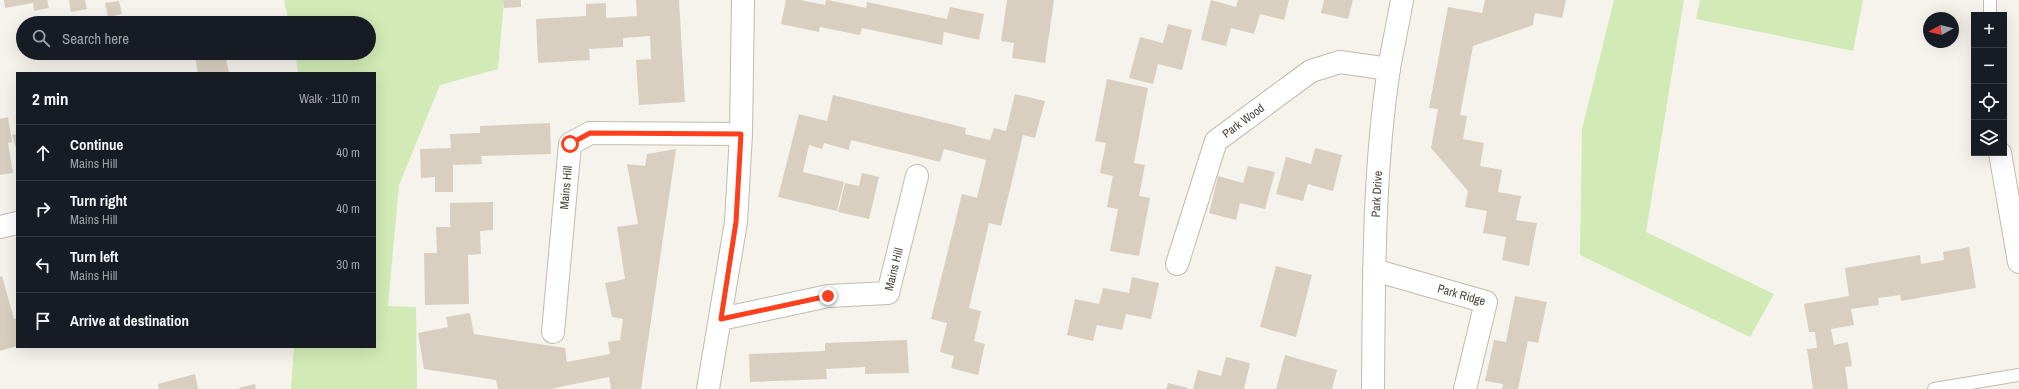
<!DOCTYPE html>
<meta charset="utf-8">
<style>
:root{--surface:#171b24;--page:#20242c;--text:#f1f3f6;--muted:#9ea1a6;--line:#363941}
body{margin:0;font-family:"Archivo Narrow",sans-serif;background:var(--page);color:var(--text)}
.controls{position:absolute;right:12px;top:12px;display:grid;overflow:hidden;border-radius:0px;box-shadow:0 4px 16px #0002}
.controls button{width:36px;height:36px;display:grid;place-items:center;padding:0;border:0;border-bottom:1px solid var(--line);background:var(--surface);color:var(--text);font:20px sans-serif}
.compass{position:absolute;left:1923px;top:12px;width:36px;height:36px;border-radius:50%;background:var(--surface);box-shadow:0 4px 16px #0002;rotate:262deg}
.stop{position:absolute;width:12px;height:12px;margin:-9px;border:3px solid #fc3f1d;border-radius:50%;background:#fff}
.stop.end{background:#fc3f1d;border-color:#fff;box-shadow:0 1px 4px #0008}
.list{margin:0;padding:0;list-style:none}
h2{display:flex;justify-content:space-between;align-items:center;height:52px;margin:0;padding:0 16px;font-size:17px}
h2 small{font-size:13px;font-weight:400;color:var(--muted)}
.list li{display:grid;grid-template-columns:26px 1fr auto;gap:12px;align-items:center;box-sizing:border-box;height:56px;padding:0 16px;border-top:1px solid var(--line)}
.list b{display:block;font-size:15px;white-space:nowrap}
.list p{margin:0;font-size:13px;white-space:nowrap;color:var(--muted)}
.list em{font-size:13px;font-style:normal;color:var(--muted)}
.icon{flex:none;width:22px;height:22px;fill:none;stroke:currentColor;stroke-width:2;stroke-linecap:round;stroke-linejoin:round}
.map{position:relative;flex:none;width:2019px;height:389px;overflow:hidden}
.search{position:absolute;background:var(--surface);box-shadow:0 4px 16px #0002;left:16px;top:16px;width:360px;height:44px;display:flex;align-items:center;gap:10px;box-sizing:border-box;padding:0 14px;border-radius:22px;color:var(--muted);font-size:15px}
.panel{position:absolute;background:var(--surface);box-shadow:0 4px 16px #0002;left:16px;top:72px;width:360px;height:276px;border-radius:0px}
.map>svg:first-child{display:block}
.green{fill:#d2eab5}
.building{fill:#d8cfc1}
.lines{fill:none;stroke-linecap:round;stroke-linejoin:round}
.service-casing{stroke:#c2bbae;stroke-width:14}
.minor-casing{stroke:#c2bbae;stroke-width:24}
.tertiary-casing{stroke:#c2bbae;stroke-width:24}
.service{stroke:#fff;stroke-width:12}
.minor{stroke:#fff;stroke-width:22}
.tertiary{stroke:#fff;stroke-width:22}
.route{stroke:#fc3f1d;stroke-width:5}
.labels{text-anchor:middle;stroke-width:3.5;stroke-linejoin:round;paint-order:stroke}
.street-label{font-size:12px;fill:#4b4439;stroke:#fff}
</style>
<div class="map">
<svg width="2019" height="389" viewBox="0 0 2019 389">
<rect width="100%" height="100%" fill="#f6f3ec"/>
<path class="green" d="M284,0H504L498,69L440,85L399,185L388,306L416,307L417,389H291L294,347H375V73H298L295,53H369V23H289Z
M1614,0H1684L1646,232L1774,294L1750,337L1580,255L1582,129Z
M1700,0H1863L1853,51L1696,19Z"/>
<path class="building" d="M4,0H47L49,8L34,11L33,3L5,8Z
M69,0H85L87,9L71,12Z
M503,0H521V7L504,8Z
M636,0H679L685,102L639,105L636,60L651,59L650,36L623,38V47L589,49L590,60L538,63L536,19L586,16V4L606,3V18L637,16Z
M786,0H800L825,5L826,0H828L866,8L867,2L947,19L950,7L984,14L979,40L944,32L942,45L862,28L860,35L820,27L819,32L781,24Z
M1007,0H1054L1045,63L1012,58L1014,43L1001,41Z
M1211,0L1236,7L1238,0H1289L1284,20L1260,14L1254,34L1231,28L1226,46L1201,40Z
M1324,0H1353L1348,19L1321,13Z
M1485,0H1566L1562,18L1535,13L1533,25L1473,46L1460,115L1467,116L1463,139L1484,143L1480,166L1502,170L1498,192L1521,196L1516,220L1537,223L1529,266L1502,260L1506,237L1483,233L1487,211L1465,207L1468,191L1431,148L1438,109L1429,108L1448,7L1482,13Z
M119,1L122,14L108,17L105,3Z
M1168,24L1192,30L1182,70L1158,64L1153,84L1129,78L1140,37L1163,43Z
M210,53H225L229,73H198L195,56Z
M1107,79L1148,88L1134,163L1145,165L1139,196L1150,198L1139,256L1110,251L1118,209L1107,207L1113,176L1100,173L1106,143L1095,141Z
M1015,94L1045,101L1035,138L1023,135L1001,226L989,223L969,308L981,311L974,341L985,344L978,375L951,368L954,356L940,352L947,323L931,319L962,194L977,198L986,160L944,149L940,162L851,140L849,150L824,143L822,149L809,145L803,172L844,182L837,211L778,197L799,114L827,121L833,95L966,128L965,134L990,140L994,128L1006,131Z
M8,117L12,142L8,143L13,173L0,175V119Z
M550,123L551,154L481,156L482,164L453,165V192H435V177L421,178L420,149L451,148L450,134L480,133V126Z
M17,134V151L12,135Z
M1315,148L1342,155L1333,191L1308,184L1303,201L1276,194L1286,157L1311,164Z
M676,149L641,389H611L609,377L550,389H498L496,380L424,369L418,333L448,327L446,317L470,313L474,334L565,348L567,362L610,354L608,342L620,340L623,319L612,317L605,283L625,279L617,227L638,224L627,164L645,166L647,154Z
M1248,166L1275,172L1265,209L1240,203L1236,220L1209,213L1218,176L1243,183Z
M862,173L879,177L869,219L838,212L845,183L859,186Z
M493,202V230L480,231L481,254L468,255L469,304L425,305L424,253H437L436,227H450V203Z
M1969,247L1976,288L1901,301L1900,295L1878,298L1879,305L1851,309L1854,325L1831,329L1834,345L1848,342L1852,366L1845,367L1848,389H1813L1807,349L1817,348L1815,332H1809L1804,304L1849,296L1845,268L1920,255L1921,264L1944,260L1943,252Z
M1276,266L1312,275L1296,337L1260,327Z
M2,276L14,319L17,318V346L0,351V277Z
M1132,277L1159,283L1151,319L1126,314L1122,330L1097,325L1093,341L1067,335L1075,299L1099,304L1103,288L1129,293Z
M1515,296L1547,302L1538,343L1528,341L1518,389H1502L1503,384L1485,381L1494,340L1506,342Z
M907,340L909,373L865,374V367L826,369L827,379L750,382L749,354L825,351V343Z
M1285,355L1337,370L1332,389H1276Z
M1226,357L1250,363L1244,389H1193L1198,370L1221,376Z
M195,374L198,389H159L158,384Z
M1168,383L1188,388V389H1166Z
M255,384L256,389H240L239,388Z"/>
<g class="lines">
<defs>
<path id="service" d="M1990,15V0
M1934,389L2019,375"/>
<g id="minor">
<path d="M2000,153L2019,262"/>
<path d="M0,227L17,223"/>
<path id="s1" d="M1177,264L1216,141L1311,71L1340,62L1389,69"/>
<path id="s2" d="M1374,270L1486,302L1465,389"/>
<path id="s3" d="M721,319L828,296L888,293L917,176"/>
<path id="s4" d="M553,332L570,144L590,133L741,134"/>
</g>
<g id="tertiary">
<path d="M708,389L736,222L741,134L743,0"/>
<path id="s5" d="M1373,389C1374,282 1373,174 1389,68C1393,46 1398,23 1402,0"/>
</g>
</defs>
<use href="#service" class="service-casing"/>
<use href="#minor" class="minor-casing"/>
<use href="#tertiary" class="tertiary-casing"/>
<use href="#service" class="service"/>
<use href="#minor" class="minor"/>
<use href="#tertiary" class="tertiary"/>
</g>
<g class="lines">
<path class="route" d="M570,144L590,133L741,134L736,222L721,319L828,296"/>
</g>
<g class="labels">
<g class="street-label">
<text dy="4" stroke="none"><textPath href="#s1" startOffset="163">Park Wood</textPath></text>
<text dy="4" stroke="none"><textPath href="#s4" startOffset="145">Mains Hill</textPath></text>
<text dy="4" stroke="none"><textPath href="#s5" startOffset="195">Park Drive</textPath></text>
<text dy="4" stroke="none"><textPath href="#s3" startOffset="194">Mains Hill</textPath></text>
<text dy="4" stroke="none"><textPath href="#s2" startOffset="91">Park Ridge</textPath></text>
</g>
</g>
</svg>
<div class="controls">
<button>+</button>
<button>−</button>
<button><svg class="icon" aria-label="locate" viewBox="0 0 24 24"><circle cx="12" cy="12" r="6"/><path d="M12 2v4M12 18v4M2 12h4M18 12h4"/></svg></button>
<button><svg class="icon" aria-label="layers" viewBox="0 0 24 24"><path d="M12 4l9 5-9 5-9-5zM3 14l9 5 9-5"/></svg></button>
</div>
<svg class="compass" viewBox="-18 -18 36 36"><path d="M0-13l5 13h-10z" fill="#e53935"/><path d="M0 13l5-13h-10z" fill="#9ea1a6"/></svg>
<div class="stop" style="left:570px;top:144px"></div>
<div class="stop end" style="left:828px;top:296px"></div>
<div class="search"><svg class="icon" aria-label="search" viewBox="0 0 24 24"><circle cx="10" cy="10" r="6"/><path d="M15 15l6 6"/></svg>Search here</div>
<section class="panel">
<h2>2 min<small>Walk · 110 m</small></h2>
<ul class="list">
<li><svg class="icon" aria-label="ahead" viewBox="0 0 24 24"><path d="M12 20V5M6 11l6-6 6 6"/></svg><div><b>Continue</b><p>Mains Hill</p></div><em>40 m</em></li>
<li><svg class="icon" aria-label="right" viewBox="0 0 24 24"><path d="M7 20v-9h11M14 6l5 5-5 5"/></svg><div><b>Turn right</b><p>Mains Hill</p></div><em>40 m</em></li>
<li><svg class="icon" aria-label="left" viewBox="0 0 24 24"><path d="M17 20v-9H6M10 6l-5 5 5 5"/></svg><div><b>Turn left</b><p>Mains Hill</p></div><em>30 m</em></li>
<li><svg class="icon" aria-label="arrive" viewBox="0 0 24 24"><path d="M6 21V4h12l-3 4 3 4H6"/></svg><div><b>Arrive at destination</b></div></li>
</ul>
</section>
</div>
